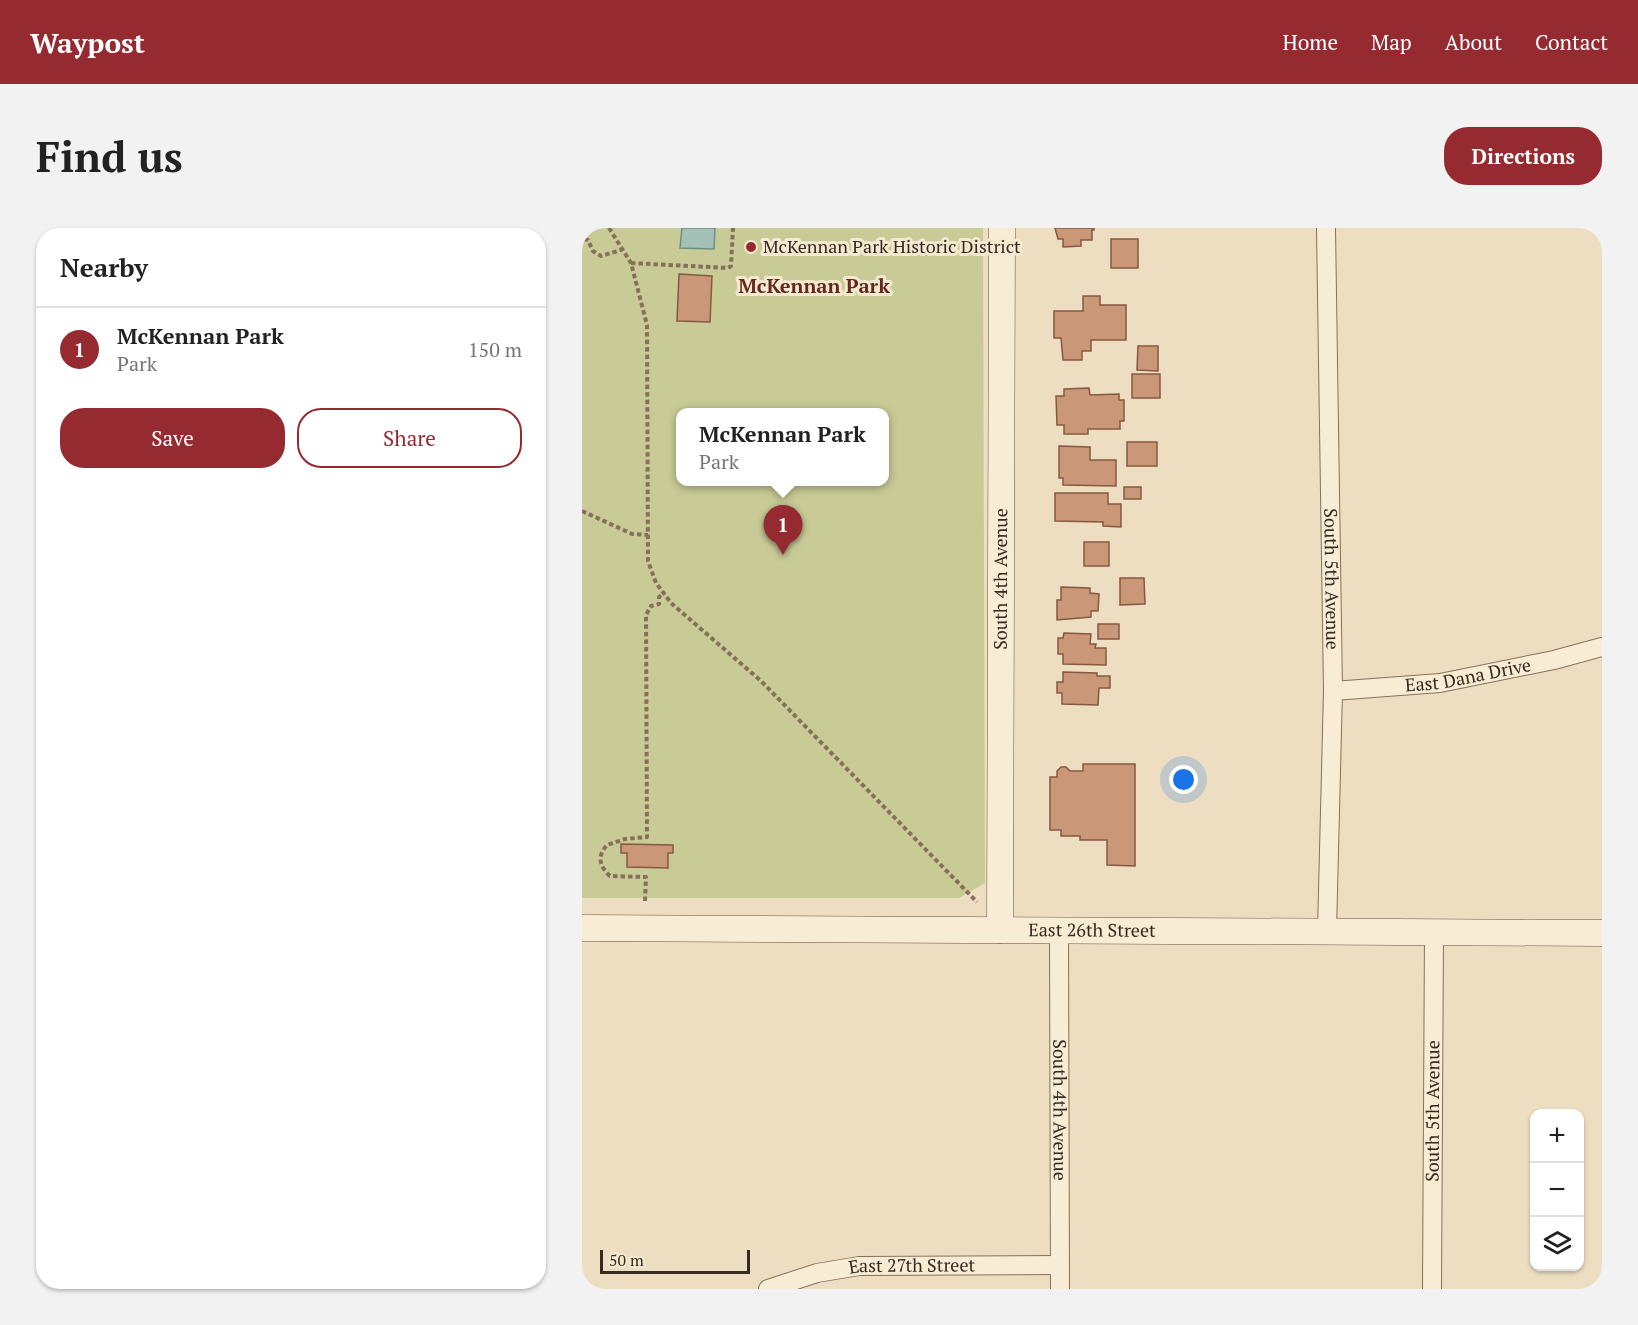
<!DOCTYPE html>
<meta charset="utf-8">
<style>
:root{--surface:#fff;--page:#f2f2f2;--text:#222;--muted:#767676;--line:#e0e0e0;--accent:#952a31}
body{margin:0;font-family:"PT Serif",serif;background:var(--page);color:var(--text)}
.controls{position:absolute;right:18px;bottom:18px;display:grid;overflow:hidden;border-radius:12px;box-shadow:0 2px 4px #0004}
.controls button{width:54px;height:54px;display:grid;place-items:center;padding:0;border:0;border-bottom:2px solid var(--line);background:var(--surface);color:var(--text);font:30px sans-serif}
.scale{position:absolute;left:18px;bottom:15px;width:150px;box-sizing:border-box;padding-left:6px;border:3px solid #37291e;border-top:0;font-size:16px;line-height:21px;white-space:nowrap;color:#37291e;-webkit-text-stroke:4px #f5e9d2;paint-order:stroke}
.you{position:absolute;left:602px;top:552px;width:21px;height:21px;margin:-15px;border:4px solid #fff;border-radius:50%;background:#1a73e8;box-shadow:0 0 0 9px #1a73e833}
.badge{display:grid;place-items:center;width:39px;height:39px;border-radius:50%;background:var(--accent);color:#fff;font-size:20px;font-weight:700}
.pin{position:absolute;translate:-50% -50px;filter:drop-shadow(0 2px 3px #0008)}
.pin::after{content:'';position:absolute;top:32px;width:21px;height:18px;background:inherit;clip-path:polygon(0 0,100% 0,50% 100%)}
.popup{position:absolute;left:94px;top:180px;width:213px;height:78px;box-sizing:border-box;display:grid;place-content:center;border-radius:12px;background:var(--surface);filter:drop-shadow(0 2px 4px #0005);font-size:20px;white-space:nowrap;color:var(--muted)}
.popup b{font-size:22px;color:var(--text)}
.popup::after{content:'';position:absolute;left:50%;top:100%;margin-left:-12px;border:12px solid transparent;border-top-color:var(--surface)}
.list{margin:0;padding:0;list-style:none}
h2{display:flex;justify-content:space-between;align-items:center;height:78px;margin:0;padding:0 24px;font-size:26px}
h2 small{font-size:20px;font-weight:400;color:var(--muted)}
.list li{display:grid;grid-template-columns:39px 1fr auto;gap:18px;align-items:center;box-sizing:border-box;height:84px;padding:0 24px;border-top:2px solid var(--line)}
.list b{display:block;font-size:22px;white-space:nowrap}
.list p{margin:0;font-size:20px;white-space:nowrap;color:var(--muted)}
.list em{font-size:20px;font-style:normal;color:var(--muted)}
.actions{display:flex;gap:12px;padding:18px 24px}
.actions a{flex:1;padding:14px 0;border:2px solid var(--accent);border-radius:24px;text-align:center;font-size:21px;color:var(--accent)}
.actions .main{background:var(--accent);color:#fff}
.icon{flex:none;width:33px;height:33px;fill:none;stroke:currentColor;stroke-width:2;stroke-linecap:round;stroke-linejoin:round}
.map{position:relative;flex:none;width:1020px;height:1061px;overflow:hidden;border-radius:24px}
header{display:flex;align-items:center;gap:36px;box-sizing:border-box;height:84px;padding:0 30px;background:var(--accent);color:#fff}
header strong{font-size:28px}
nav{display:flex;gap:33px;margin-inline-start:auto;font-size:21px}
.intro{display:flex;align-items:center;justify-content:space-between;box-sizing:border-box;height:144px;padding:0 36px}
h1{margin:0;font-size:42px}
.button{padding:15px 27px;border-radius:24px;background:var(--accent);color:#fff;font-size:21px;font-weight:700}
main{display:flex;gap:36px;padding:0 36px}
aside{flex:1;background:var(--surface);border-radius:24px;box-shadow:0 2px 4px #0004}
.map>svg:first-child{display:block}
.green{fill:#c8cb96;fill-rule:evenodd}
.water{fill:#a5c0b7;stroke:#6c8e84;stroke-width:1.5}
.building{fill:#cb9779;stroke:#865840;stroke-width:1.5}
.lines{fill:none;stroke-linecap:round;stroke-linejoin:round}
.street-casing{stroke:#87705a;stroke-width:20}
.secondary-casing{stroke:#69513d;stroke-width:27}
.path{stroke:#87705a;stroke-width:4;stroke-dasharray:4.5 3;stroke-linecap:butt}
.street{stroke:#f8ecd5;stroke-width:18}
.secondary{stroke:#f8ecd5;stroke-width:26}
.poi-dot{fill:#952a31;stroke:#f5e9d2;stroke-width:2}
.labels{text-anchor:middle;stroke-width:6;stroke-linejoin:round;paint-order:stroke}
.poi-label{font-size:18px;fill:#37291e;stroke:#f5e9d2;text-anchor:start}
.street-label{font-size:18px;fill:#37291e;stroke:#f5e9d2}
.neighbourhood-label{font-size:20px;font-weight:bold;fill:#63291e;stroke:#f5e9d2}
</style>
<header>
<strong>Waypost</strong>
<nav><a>Home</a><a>Map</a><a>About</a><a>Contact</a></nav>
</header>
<div class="intro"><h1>Find us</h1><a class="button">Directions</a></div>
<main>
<aside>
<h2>Nearby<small></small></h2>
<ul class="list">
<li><span class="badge">1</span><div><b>McKennan Park</b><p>Park</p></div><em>150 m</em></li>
</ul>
<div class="actions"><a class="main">Save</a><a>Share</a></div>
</aside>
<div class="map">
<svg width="1020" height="1061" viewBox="0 0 1020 1061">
<rect width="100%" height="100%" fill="#eddec2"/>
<path class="green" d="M0,0H401L403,655L377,670H0ZM99,184H303V254H99Z"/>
<path class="water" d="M100,0H133L132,21L98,20Z"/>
<path class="building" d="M473,0H512V2H510V12H499V18L481,19V11H476Z
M529,11H556V40H529Z
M97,46L130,48L128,94L95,93Z
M501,68H518V77H544V112H509V123H500V132H481L479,110H472V83H501Z
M556,118H576V143L555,142Z
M550,146H578V170H550Z
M507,160L508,167L537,166V172H542V193H538V201H506V206H482V197H475L474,168H482V161Z
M545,214H575V238H545Z
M477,218L508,219V232H534V258L481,257V250H477Z
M542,259H559V271H542Z
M473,265H526V276H539V299L521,298V294L473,293Z
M502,314H527V338H502Z
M538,350H562L563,376L538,377Z
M479,359L508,360V365L517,366L516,383H509V389L475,392V372H479Z
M516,396H537V411H516Z
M482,405L509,406L508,416H514L513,420H524V437L481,436V426H476V410H481Z
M481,444L515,445V448H528V460H517L516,477L480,476V465H475V454H481Z
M501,536H553V638L525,637V612H498V608H479V602H468V549H475V543L479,539H484L488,543H501Z
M39,616L91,617V625H86V640L45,639V625H39Z"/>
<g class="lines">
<defs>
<g id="street">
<path id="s1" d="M744,0L751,463L745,703"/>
<path id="s2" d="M751,463L858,455L972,432L1020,419"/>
<path id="s3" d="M477,702L478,1061"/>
<path id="s4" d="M186,1061L235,1045L277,1038L478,1037"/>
<path id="s5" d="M850,1061L852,704"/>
</g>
<g id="secondary">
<path id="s6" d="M0,700L1020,705"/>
<path id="s7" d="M418,702L420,0"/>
</g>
</defs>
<use href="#street" class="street-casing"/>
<use href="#secondary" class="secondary-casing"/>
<path class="path" d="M27,0L49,35L65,97L66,333L74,355L89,375L179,453L395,674
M2,11L6,12L11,23L19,28L39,22
M49,35L146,40L149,38L151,0
M0,283L50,306L66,307
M63,673L64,649L28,648C17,638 15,628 25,617L43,611L65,609L64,387L69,378L77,376V369L82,365"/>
<use href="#street" class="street"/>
<use href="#secondary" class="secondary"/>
</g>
<circle class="poi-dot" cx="169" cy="19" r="6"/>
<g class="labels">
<g class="poi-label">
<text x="181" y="25">McKennan Park Historic District</text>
</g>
<g class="street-label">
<text dy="6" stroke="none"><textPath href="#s7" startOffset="351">South 4th Avenue</textPath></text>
<text dy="6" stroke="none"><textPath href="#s1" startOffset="351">South 5th Avenue</textPath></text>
<text dy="6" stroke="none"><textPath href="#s2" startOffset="136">East Dana Drive</textPath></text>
<text dy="6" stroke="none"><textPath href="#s6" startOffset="510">East 26th Street</textPath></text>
<text dy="6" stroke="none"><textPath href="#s3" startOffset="180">South 4th Avenue</textPath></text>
<text dy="6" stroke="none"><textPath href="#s5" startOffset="178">South 5th Avenue</textPath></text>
<text dy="6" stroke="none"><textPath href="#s4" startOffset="147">East 27th Street</textPath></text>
</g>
<g class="neighbourhood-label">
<text x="232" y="65">McKennan Park</text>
</g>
</g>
</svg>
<div class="controls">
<button>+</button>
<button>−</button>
<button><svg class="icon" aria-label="layers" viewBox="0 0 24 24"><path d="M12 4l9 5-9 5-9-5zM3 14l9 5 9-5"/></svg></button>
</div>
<div class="scale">50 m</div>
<div class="you"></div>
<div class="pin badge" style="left:201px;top:327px">1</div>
<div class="popup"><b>McKennan Park</b>Park</div>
</div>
</main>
